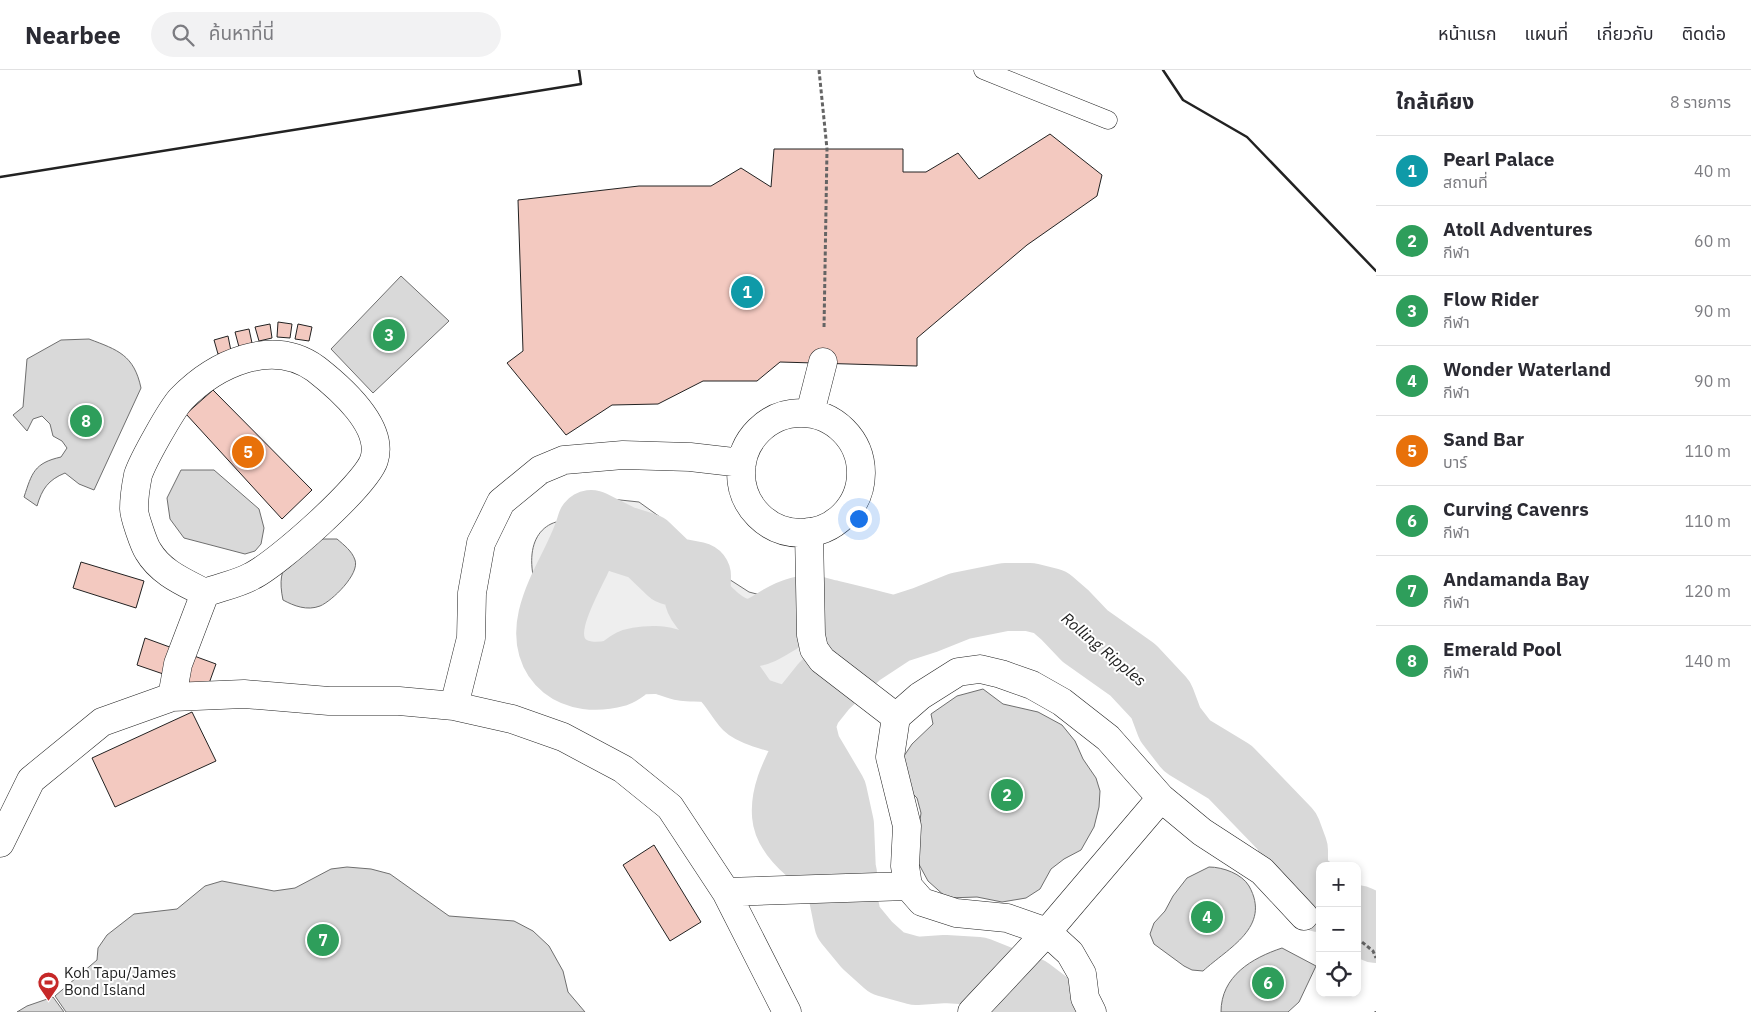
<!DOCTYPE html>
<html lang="th">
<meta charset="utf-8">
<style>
:root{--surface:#fff;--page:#f2f2f3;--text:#2b2b33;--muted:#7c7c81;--line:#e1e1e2;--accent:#c62828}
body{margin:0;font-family:"IBM Plex Sans","Noto Sans Thai",sans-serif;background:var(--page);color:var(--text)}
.controls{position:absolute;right:15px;bottom:15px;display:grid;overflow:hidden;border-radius:10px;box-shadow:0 2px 8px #0003}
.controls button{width:45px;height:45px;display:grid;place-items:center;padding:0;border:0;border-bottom:1px solid var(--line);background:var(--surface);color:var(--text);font:25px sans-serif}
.you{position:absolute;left:858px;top:448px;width:18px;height:18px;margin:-12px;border:4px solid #fff;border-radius:50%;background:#1a73e8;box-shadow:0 0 0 8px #1a73e833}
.badge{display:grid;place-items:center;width:32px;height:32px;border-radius:50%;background:var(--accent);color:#fff;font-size:16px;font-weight:700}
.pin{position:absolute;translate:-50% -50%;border:2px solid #fff;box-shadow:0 1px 5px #0006}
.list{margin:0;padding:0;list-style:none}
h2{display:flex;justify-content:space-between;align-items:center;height:65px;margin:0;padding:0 20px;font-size:21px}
h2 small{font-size:16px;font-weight:400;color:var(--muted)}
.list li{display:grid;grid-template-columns:32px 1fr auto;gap:15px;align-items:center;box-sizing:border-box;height:70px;padding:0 20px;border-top:1px solid var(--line)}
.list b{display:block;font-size:19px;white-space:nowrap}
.list p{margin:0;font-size:16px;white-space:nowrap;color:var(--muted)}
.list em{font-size:16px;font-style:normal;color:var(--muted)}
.icon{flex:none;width:28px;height:28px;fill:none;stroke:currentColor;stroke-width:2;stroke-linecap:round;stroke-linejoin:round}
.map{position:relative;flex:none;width:1376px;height:942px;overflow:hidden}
header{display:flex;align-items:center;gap:30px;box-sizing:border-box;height:70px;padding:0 25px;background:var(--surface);border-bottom:1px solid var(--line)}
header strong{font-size:24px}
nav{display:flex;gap:28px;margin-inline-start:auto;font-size:18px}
.search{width:350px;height:45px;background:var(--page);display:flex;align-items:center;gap:12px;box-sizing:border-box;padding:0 18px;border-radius:28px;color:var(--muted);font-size:19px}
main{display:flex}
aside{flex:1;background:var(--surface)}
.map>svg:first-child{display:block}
.green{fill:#eee;stroke:#6f6f6f}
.water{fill:#d9d9d9;stroke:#6f6f6f}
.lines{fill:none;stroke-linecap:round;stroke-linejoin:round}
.river{stroke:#d9d9d9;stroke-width:68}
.building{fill:#f3c9c0;stroke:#222}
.lane-casing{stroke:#222;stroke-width:19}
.street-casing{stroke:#222;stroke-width:29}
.path{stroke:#646464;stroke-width:3;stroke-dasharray:4 2.5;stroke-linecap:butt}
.lane{stroke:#fff;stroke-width:18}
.street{stroke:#fff;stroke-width:28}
.wall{stroke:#222;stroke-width:2.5}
.labels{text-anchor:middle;stroke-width:4;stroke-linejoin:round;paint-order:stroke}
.poi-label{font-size:15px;fill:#222;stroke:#fff;text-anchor:start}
.water-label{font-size:16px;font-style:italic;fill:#222;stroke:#fff}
</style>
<header>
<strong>Nearbee</strong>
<div class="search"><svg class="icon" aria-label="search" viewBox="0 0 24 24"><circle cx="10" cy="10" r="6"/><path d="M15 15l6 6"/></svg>ค้นหาที่นี่</div>
<nav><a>หน้าแรก</a><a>แผนที่</a><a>เกี่ยวกับ</a><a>ติดต่อ</a></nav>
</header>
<main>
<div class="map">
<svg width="1376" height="942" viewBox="0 0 1376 942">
<rect width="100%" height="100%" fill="#fff"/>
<path class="green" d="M611,429L639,432L660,447L687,472L697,506L721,504L749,522L894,560C856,585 818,612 801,655L749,638L727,610L713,599L685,597L661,612L633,624L606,627L573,625L551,620L538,605L533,591L536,576L552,549C546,537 537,523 534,510C524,466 547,440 591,454L598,440Z"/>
<path class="water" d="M401,206L449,251L373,323L331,279Z
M89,269C118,280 134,285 141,318L94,420L79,414L65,403C48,410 42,419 37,436L24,427C32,403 34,393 61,387L67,378L62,371L53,366L50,354L42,346L33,349L27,361L13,345L23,337L27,289L61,270Z
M181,400H214L259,439L264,458L261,474L255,481L245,484L184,468L170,449L167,428Z
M321,469H337C344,475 352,481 355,490C360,504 332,531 320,536C307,541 294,536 283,530C275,492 292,487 321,469Z
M983,619L1003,634L1038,642L1062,655L1075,671L1083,689L1096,708L1100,721L1099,737L1094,757L1081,780L1064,789L1051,799L1040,819L1026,828L1002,832L977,827L947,828L928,811L915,787L921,743L917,728L902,713L898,695L912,674L933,654L931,644L957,626Z
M347,797L371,799L390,804L449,846L514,851L533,861L549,876L563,901L568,922L585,942H66L55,926L97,890L98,878L107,865L134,844L177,839L205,816L222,811L274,821L295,818L331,799Z
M1209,797C1223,797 1242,804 1249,816C1272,857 1228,878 1203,901L1192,900L1184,896L1154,874L1150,864L1154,853L1165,841L1173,826L1187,808Z
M1282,878L1316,896L1299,932L1288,942H1221C1221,906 1252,888 1282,878Z
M53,927L64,942H17L27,936Z"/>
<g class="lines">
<path class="river" d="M801,655C789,651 755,644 747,636C737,625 727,602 711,599C702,597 693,598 684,597C674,595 664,589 654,590C648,590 638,590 632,593C626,596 622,601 616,603C575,614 542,592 552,548C560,515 582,487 591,454L621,469L646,477L671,501L697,506C696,528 698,533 715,548C760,585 768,543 809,539C815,539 824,543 831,544C852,549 873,554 894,560
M807,679C798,699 784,722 786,745C788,770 824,793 843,804
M1357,849L1376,859
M1053,942L1050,937L1029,921L978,901L945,899L916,901L887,893L867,875L848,852L843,827L840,755L833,723L807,679L801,655L808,636L824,616L859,583L894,560L925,550L960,536L1005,527H1030L1050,532L1065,545L1085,566L1133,600L1161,630L1170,654L1187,676L1230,702L1287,761L1294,780V801L1301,812L1320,828"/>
</g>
<path class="building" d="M1050,64L1102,105L1097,126L1027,175L917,268V296L780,292L757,311H703L658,334L612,335L566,365L507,293L523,281L518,130L639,116H711L741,98L771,117L774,79H903V102H926L958,83L979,109Z
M278,252L292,254L290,268L277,267Z
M270,254L272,268L259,271L255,257Z
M298,254L312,257L309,271L295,269Z
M249,259L252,273L239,277L235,262Z
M228,266L231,281L218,284L214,270Z
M213,320L312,420L282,449L186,344Z
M81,492L144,511L136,538L73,518Z
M145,568L216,594L207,619L137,595Z
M192,642L216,691L115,737L92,688Z
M654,775L701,852L670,871L623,795Z"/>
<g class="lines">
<defs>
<path id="lane" d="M983,0L1108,50"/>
<path id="street" d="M741 403a60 60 0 1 1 120 0a60 60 0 1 1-120 0Z
M810,343L823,292
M809,462L811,565L814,579L822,590L896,647
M172,627L178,594L205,523C220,517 238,514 252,506C277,494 366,415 374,390C385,356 339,317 316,299C272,267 215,294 181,329C171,340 143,390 138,405C136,415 134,428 134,439C134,446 144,475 148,481C161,503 184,512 205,523
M454,636L471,568L472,523L481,473L501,432L540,400L564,390L623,385L690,387L742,393
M0,773L31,710L102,652L172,627L244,624L329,631H399L454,636L512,649L563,667L623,699L670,737L726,822L787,942
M726,822L908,816
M972,942L1047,862L1161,728
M1092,942L1085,928L1082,904L1070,883L1047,862L1007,848L956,843L922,832L908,816L905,796L907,756L890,687L896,647L920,626L958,602L980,599L1001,604L1032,615L1062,632L1108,668L1161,728L1202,762L1262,801L1304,846"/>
</defs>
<use href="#lane" class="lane-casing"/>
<use href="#street" class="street-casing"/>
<path class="path" d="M819,0L827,79L824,259
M1357,868L1373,881L1376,888
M1376,942V941"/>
<use href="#lane" class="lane"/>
<use href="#street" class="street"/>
<path class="wall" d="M1163,0L1183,30L1247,67L1376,201
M0,107L581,14L579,0"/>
</g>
<defs>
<symbol id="stadium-pin" viewBox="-11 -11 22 30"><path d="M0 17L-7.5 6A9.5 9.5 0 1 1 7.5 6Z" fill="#c62828" stroke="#fff"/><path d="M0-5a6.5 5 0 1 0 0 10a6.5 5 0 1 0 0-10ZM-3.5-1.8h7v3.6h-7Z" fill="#fff"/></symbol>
</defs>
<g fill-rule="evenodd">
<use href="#stadium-pin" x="36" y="900" width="25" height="34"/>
</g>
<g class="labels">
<g class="poi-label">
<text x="64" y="908">Koh Tapu/James<tspan x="64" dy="17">Bond Island</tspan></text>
</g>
<g class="water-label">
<text transform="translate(1104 579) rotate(40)" y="6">Rolling Ripples</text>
</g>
</g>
</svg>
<div class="controls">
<button>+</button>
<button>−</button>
<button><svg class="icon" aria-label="locate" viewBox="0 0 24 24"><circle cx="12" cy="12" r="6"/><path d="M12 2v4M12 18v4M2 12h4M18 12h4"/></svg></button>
</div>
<div class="you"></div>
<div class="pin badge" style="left:747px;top:222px;background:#0f9aa8">1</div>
<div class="pin badge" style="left:1007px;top:725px;background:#2e9e5b">2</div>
<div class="pin badge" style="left:389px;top:265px;background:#2e9e5b">3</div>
<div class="pin badge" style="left:1207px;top:847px;background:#2e9e5b">4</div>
<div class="pin badge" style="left:248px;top:382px;background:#e8710a">5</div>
<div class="pin badge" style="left:1268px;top:913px;background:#2e9e5b">6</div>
<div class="pin badge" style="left:323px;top:870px;background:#2e9e5b">7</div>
<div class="pin badge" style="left:86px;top:351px;background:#2e9e5b">8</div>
</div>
<aside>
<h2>ใกล้เคียง<small>8 รายการ</small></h2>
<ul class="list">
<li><span class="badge" style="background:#0f9aa8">1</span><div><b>Pearl Palace</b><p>สถานที่</p></div><em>40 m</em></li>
<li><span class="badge" style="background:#2e9e5b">2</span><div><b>Atoll Adventures</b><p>กีฬา</p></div><em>60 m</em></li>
<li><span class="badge" style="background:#2e9e5b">3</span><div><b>Flow Rider</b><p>กีฬา</p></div><em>90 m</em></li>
<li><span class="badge" style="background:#2e9e5b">4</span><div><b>Wonder Waterland</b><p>กีฬา</p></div><em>90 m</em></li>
<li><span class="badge" style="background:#e8710a">5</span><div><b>Sand Bar</b><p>บาร์</p></div><em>110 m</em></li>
<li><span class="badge" style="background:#2e9e5b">6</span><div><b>Curving Cavenrs</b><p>กีฬา</p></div><em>110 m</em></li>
<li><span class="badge" style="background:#2e9e5b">7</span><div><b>Andamanda Bay</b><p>กีฬา</p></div><em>120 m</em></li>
<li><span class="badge" style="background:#2e9e5b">8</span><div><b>Emerald Pool</b><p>กีฬา</p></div><em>140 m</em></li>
</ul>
</aside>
</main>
